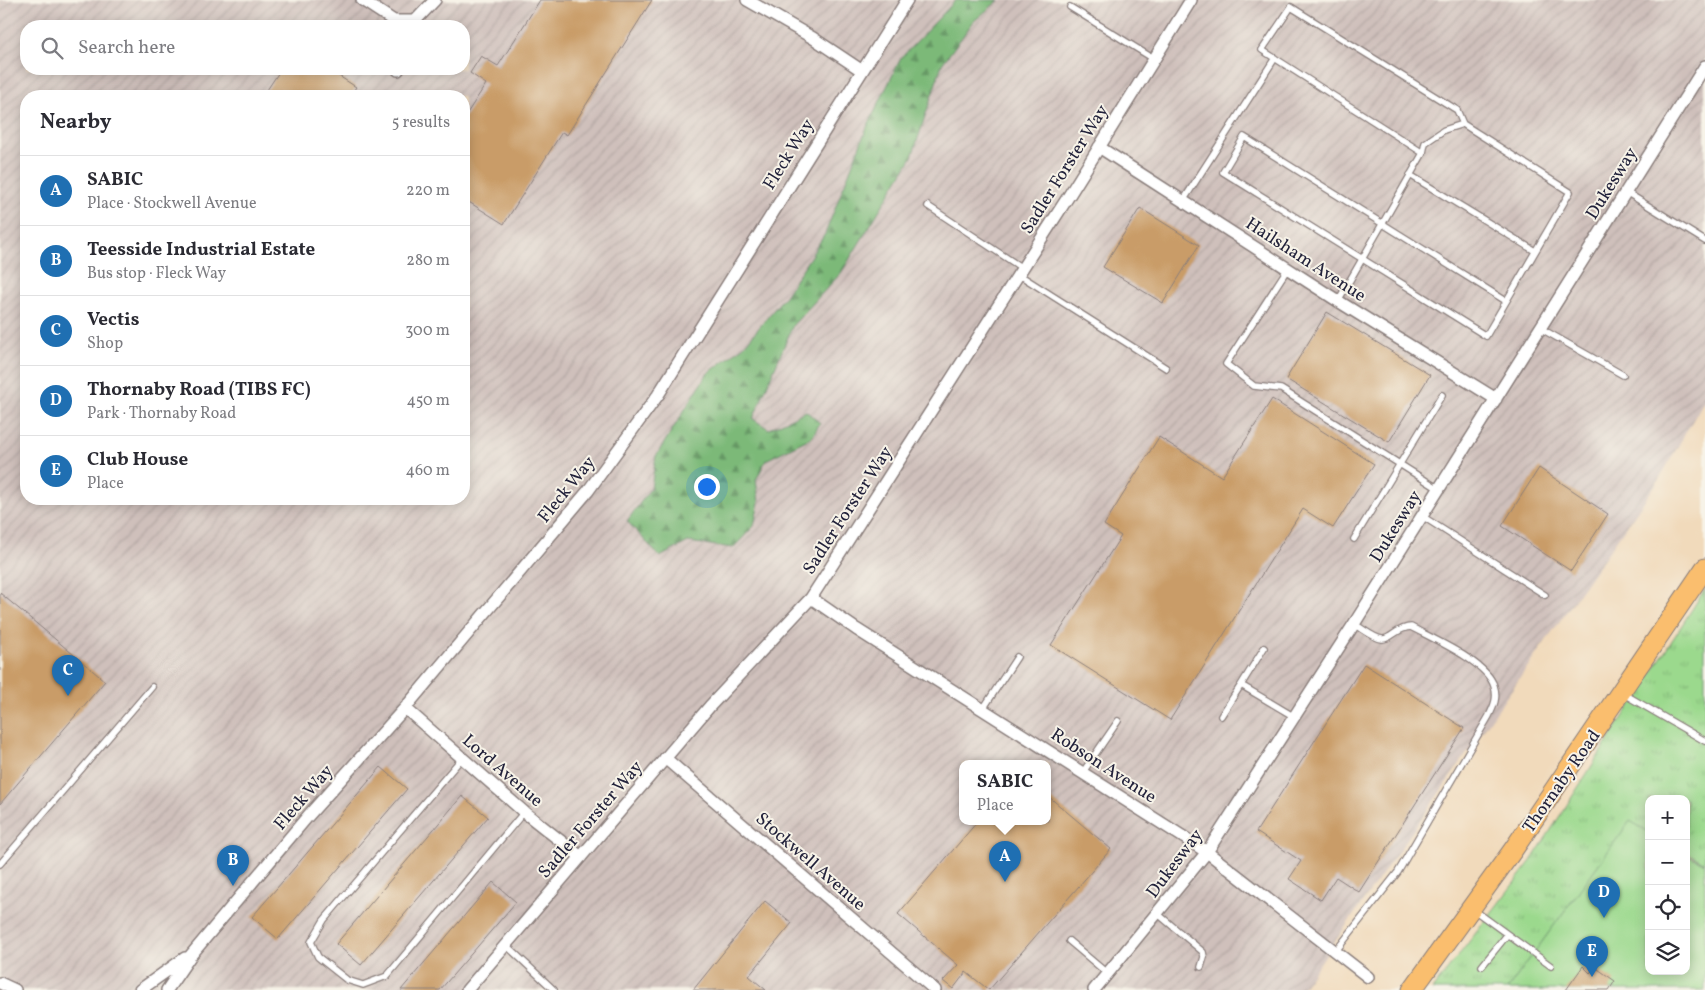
<!DOCTYPE html>
<meta charset="utf-8">
<style>
:root{--surface:#fff;--page:#f2f2f3;--text:#2b2b33;--muted:#7c7c81;--line:#e1e1e2;--accent:#1f6fb2}
body{margin:0;font-family:Vollkorn,serif;background:var(--page);color:var(--text)}
.controls{position:absolute;right:15px;bottom:15px;display:grid;overflow:hidden;border-radius:10px;box-shadow:0 2px 12px #0003}
.controls button{width:45px;height:45px;display:grid;place-items:center;padding:0;border:0;border-bottom:1px solid var(--line);background:var(--surface);color:var(--text);font:25px sans-serif}
.you{position:absolute;left:706px;top:486px;width:18px;height:18px;margin:-12px;border:4px solid #fff;border-radius:50%;background:#1a73e8;box-shadow:0 0 0 8px #1a73e833}
.badge{display:grid;place-items:center;width:32px;height:32px;border-radius:50%;background:var(--accent);color:#fff;font-size:16px;font-weight:700}
.pin{position:absolute;translate:-50% -41px;filter:drop-shadow(0 1px 2px #0008)}
.pin::after{content:'';position:absolute;top:26px;width:18px;height:15px;background:inherit;clip-path:polygon(0 0,100% 0,50% 100%)}
.popup{position:absolute;left:959px;top:760px;width:92px;height:65px;box-sizing:border-box;display:grid;place-content:center;border-radius:10px;background:var(--surface);filter:drop-shadow(0 1px 4px #0005);font-size:16px;white-space:nowrap;color:var(--muted)}
.popup b{font-size:19px;color:var(--text)}
.popup::after{content:'';position:absolute;left:50%;top:100%;margin-left:-10px;border:10px solid transparent;border-top-color:var(--surface)}
.list{margin:0;padding:0;list-style:none}
h2{display:flex;justify-content:space-between;align-items:center;height:65px;margin:0;padding:0 20px;font-size:21px}
h2 small{font-size:16px;font-weight:400;color:var(--muted)}
.list li{display:grid;grid-template-columns:32px 1fr auto;gap:15px;align-items:center;box-sizing:border-box;height:70px;padding:0 20px;border-top:1px solid var(--line)}
.list b{display:block;font-size:19px;white-space:nowrap}
.list p{margin:0;font-size:16px;white-space:nowrap;color:var(--muted)}
.list em{font-size:16px;font-style:normal;color:var(--muted)}
.icon{flex:none;width:28px;height:28px;fill:none;stroke:currentColor;stroke-width:2;stroke-linecap:round;stroke-linejoin:round}
.map{position:relative;flex:none;width:1705px;height:990px;overflow:hidden}
.search{position:absolute;background:var(--surface);box-shadow:0 2px 12px #0003;left:20px;top:20px;width:450px;height:55px;display:flex;align-items:center;gap:12px;box-sizing:border-box;padding:0 18px;border-radius:20px;color:var(--muted);font-size:19px}
.panel{position:absolute;background:var(--surface);box-shadow:0 2px 12px #0003;left:20px;top:90px;width:450px;height:415px;border-radius:20px}
.map>svg:first-child{display:block}
.industrial{fill:url(#industrial-furrows);fill-rule:evenodd}
.grass{fill:url(#grass-tufts);stroke:#5e7e64}
.forest{fill:url(#forest-firs);stroke:#4f6e5a}
.park{fill:#9bd98d;stroke:#5e7e64}
.building{fill:#c99c67}
.lines{fill:none;stroke-linecap:round;stroke-linejoin:round}
.service-casing{stroke:#8a7e7b;stroke-width:8}
.minor-casing{stroke:#8a7e7b;stroke-width:14}
.primary-casing{stroke:#8a7e7b;stroke-width:21}
.service{stroke:#fff;stroke-width:5.5}
.minor{stroke:#fff;stroke-width:11}
.primary{stroke:#fabe6e;stroke-width:19}
.labels{text-anchor:middle;stroke-width:4;stroke-linejoin:round;paint-order:stroke}
.street-label{font-size:18px;fill:#22223b;stroke:#f7f3e8}
</style>
<div class="map">
<svg width="1705" height="990" viewBox="0 0 1705 990">
<defs>
<pattern id="industrial-furrows" width="10" height="10" patternUnits="userSpaceOnUse" patternTransform="scale(1.25)"><rect width="10" height="10" fill="#cfc0bb"/><path d="M-1 1l2-2M0 10L10 0M9 11l2-2" fill="none" stroke="#b1a5a2"/></pattern>
<pattern id="grass-tufts" width="24" height="20" patternUnits="userSpaceOnUse" patternTransform="scale(1.25)"><rect width="24" height="20" fill="#9bd98d"/><path d="M3 7l-1-3M5 7V3M7 7l1-3M15 17l-1-3M17 17v-4M19 17l1-3" fill="none" stroke="#85ba7b"/></pattern>
<pattern id="forest-firs" width="22" height="20" patternUnits="userSpaceOnUse" patternTransform="scale(1.25)"><rect width="22" height="20" fill="#7cb978"/><path d="M5 1l3.5 6h-7zM16 11l3.5 6h-7z" fill="#659664"/></pattern>
</defs>
<rect width="100%" height="100%" fill="#f7f3e8"/>
<filter id="ink" filterUnits="userSpaceOnUse"><feTurbulence type="fractalNoise" baseFrequency=".02" numOctaves="2"/><feDisplacementMap in="SourceGraphic" scale="10" xChannelSelector="R" yChannelSelector="G"/><feConvolveMatrix kernelMatrix="1 2 1 2 8 2 1 2 1" color-interpolation-filters="sRGB"/></filter>
<filter id="wash" filterUnits="userSpaceOnUse"><feTurbulence type="fractalNoise" baseFrequency=".0096" numOctaves="4" result="noise"/><feDisplacementMap in="SourceGraphic" scale="20" xChannelSelector="R" yChannelSelector="G"/><feGaussianBlur stdDeviation="1.12" result="paint"/><feColorMatrix in="noise" values="0 0 0 0 0 0 0 0 0 0 0 0 0 0 0 0 0 1.4 0 .05"/><feComposite in="paint" operator="in"/></filter>
<g filter="url(#wash)">
<rect width="100%" height="100%" fill="#f1dabb"/>
<path class="industrial" d="M0,0H1705V399L1658,481L1301,990H0ZM26,26H464V69H26ZM26,96H464V499H26ZM962,763H1048V821H962Z"/>
<path class="grass" d="M1705,589V863L1686,852V799H1649V832L1630,822L1507,990H1432L1531,861Z"/>
<path class="forest" d="M956,0H999L974,21L942,64L912,157L841,273L793,325L753,419L769,429L806,411L820,423L812,437L766,460L756,480L759,502L754,526L733,548L688,542L660,557L627,521L651,488L656,456L707,374L744,346L785,296L825,234L867,127L901,58Z"/>
<path class="park" d="M1630,821L1649,832V971H1686V854L1705,864V990H1507Z"/>
<g id="blocks">
<path class="building" d="M540,0H652L567,135L562,132L504,224L464,199V118L486,84L470,73L481,56L498,66Z
M281,69H328L356,87L350,96H263Z
M1140,208L1199,245L1163,303L1103,267Z
M1327,312L1430,375L1389,442L1286,379Z
M1272,399L1374,464L1333,528L1303,509L1170,720L1051,645L1121,536L1104,525L1159,437L1222,477Z
M1539,468L1608,514L1571,571L1502,526Z
M0,593L105,681L0,804Z
M1364,664L1464,728L1359,892L1336,877L1321,900L1289,879L1301,861L1256,832Z
M381,767L407,789L278,939L252,917Z
M462,796L488,817L361,965L336,944Z
M1048,796L1111,849L989,990L966,972L953,989L943,981L958,965L898,914L978,821H1048Z
M493,882L516,902L440,990H401Z
M765,901L792,923L749,976L766,990H693Z
M1583,966L1590,973L1595,967L1615,981L1609,990H1566Z"/>
</g>
</g>
<g filter="url(#ink)">
<use href="#blocks" fill-opacity="0" stroke="#8a7e7b" stroke-width="1"/>
<g class="lines">
<defs>
<path id="service" d="M1070,7L1154,59
M1423,153L1262,50L1291,7L1457,110L1463,124L1570,192C1542,240 1514,288 1486,336L1223,172L1244,137L1506,301
M1410,175L1535,251
M1626,192L1705,241
M1183,201L1275,58
M928,206L1022,268
M1288,268L1226,364L1254,386L1281,389L1439,489
M1018,274L1166,368
M1338,301L1423,153L1425,143L1444,130L1463,124
M1540,328L1623,375
M1422,516L1545,595
M1354,539L1442,395
M1264,648L1241,685L1293,716
M1622,693L1705,741
M983,709L1017,657
M1221,716L1241,685
M462,758L324,920L311,942L318,957L347,980L363,985L387,976L524,812
M1083,772L1118,721
M0,864L152,687
M1474,910L1551,966
M1157,913L1203,952L1204,957L1201,967
M1069,941L1108,974
M506,945L554,990
M1335,952L1398,872L1489,716C1494,706 1498,697 1494,686C1487,662 1433,639 1411,627C1397,627 1391,640 1382,639C1373,638 1362,628 1354,624
M1482,966L1507,935"/>
<path id="minor" d="M362,0L394,21H415L435,0
M747,0L813,38L861,70
M398,70V69
M1099,147L1338,301L1496,399
M811,598L856,629L1207,852L1368,977
M405,708L524,812L581,857
M665,758L935,990
M0,983L15,990
M140,990L185,958
M167,990L191,955L308,816L405,708L588,491L658,395L907,0
M467,990L710,706L811,598L1070,194L1191,0
M1094,990L1207,852L1354,624L1705,66"/>
<path id="primary" d="M1412,990L1513,850L1705,568"/>
</defs>
<use href="#service" class="service-casing"/>
<use href="#minor" class="minor-casing"/>
<use href="#primary" class="primary-casing"/>
<use href="#service" class="service"/>
<use href="#minor" class="minor"/>
<use href="#primary" class="primary"/>
</g>
</g>
<g class="labels">
<g class="street-label">
<text transform="translate(788 154) rotate(-58)" y="6">Fleck Way</text>
<text transform="translate(1064 169) rotate(-58)" y="6">Sadler Forster Way</text>
<text transform="translate(1611 183) rotate(-58)" y="6">Dukesway</text>
<text transform="translate(1306 259) rotate(33)" y="6">Hailsham Avenue</text>
<text transform="translate(566 489) rotate(-51)" y="6">Fleck Way</text>
<text transform="translate(847 510) rotate(-57)" y="6">Sadler Forster Way</text>
<text transform="translate(1395 526) rotate(-58)" y="6">Dukesway</text>
<text transform="translate(1104 765) rotate(33)" y="6">Robson Avenue</text>
<text transform="translate(503 770) rotate(41)" y="6">Lord Avenue</text>
<text transform="translate(1561 781) rotate(-55)" y="6">Thornaby Road</text>
<text transform="translate(303 797) rotate(-49)" y="6">Fleck Way</text>
<text transform="translate(590 819) rotate(-49)" y="6">Sadler Forster Way</text>
<text transform="translate(811 861) rotate(41)" y="6">Stockwell Avenue</text>
<text transform="translate(1174 863) rotate(-53)" y="6">Dukesway</text>
</g>
</g>
</svg>
<div class="controls">
<button>+</button>
<button>−</button>
<button><svg class="icon" aria-label="locate" viewBox="0 0 24 24"><circle cx="12" cy="12" r="6"/><path d="M12 2v4M12 18v4M2 12h4M18 12h4"/></svg></button>
<button><svg class="icon" aria-label="layers" viewBox="0 0 24 24"><path d="M12 4l9 5-9 5-9-5zM3 14l9 5 9-5"/></svg></button>
</div>
<div class="you"></div>
<div class="pin badge" style="left:1005px;top:882px">A</div>
<div class="popup"><b>SABIC</b>Place</div>
<div class="pin badge" style="left:233px;top:886px">B</div>
<div class="pin badge" style="left:68px;top:696px">C</div>
<div class="pin badge" style="left:1604px;top:918px">D</div>
<div class="pin badge" style="left:1592px;top:977px">E</div>
<div class="search"><svg class="icon" aria-label="search" viewBox="0 0 24 24"><circle cx="10" cy="10" r="6"/><path d="M15 15l6 6"/></svg>Search here</div>
<section class="panel">
<h2>Nearby<small>5 results</small></h2>
<ul class="list">
<li><span class="badge">A</span><div><b>SABIC</b><p>Place · Stockwell Avenue</p></div><em>220 m</em></li>
<li><span class="badge">B</span><div><b>Teesside Industrial Estate</b><p>Bus stop · Fleck Way</p></div><em>280 m</em></li>
<li><span class="badge">C</span><div><b>Vectis</b><p>Shop</p></div><em>300 m</em></li>
<li><span class="badge">D</span><div><b>Thornaby Road (TIBS FC)</b><p>Park · Thornaby Road</p></div><em>450 m</em></li>
<li><span class="badge">E</span><div><b>Club House</b><p>Place</p></div><em>460 m</em></li>
</ul>
</section>
</div>
